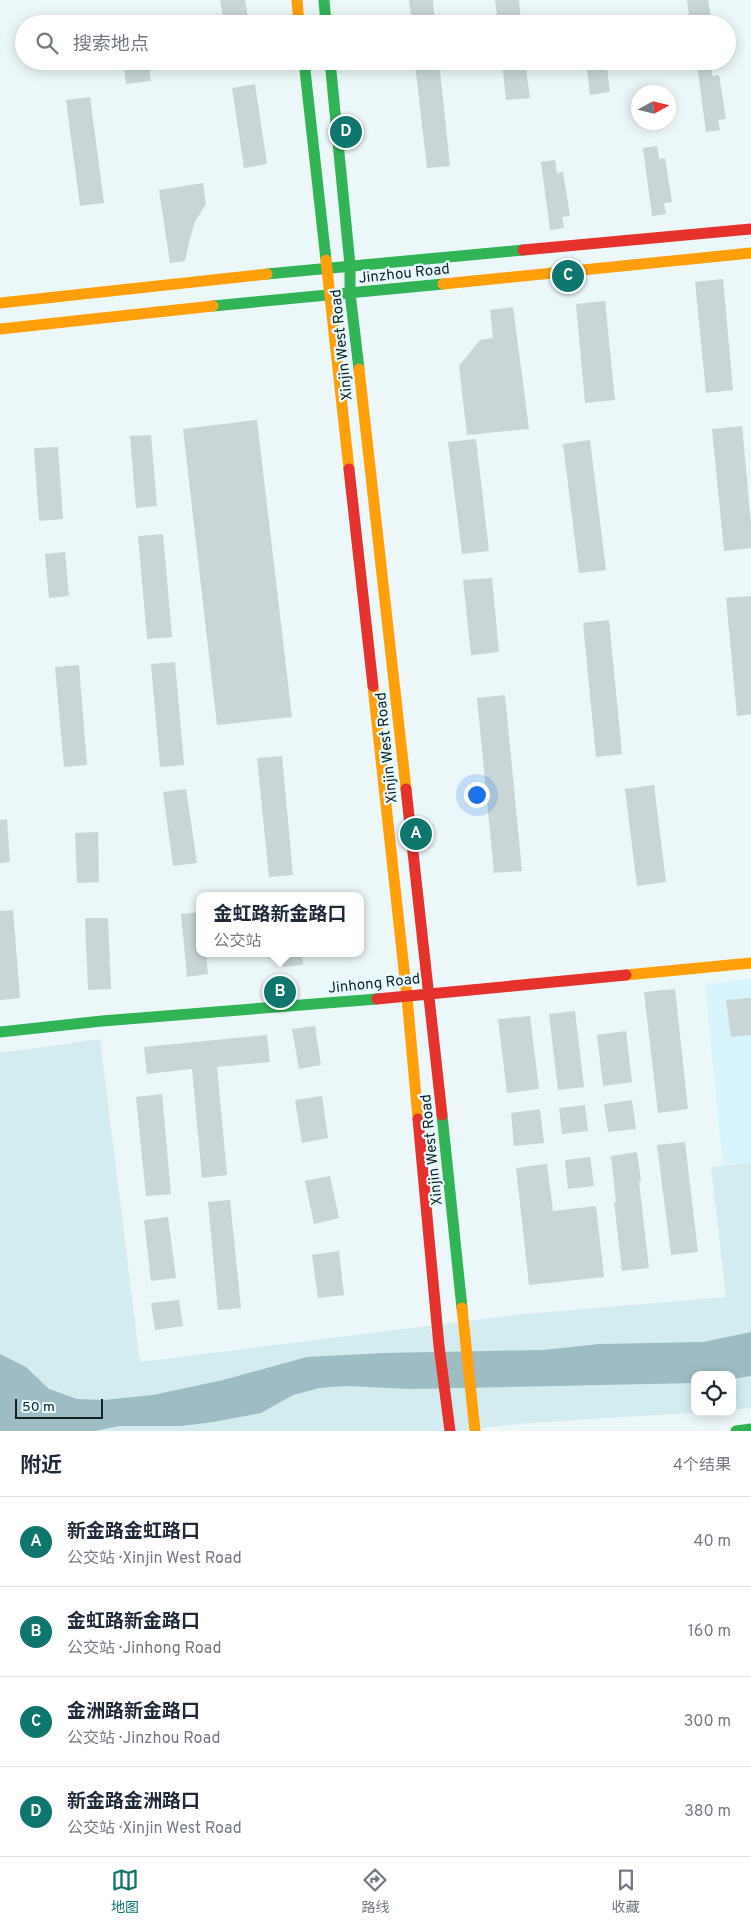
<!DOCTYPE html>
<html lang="zh">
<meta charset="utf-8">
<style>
:root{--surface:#fff;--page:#f2f2f3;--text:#1f2937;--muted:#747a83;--line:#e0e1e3;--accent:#0f766e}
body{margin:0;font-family:Overpass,"Noto Sans SC",sans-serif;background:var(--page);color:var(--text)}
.controls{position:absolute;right:15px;bottom:15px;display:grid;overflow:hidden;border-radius:10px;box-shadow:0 2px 12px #0003}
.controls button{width:45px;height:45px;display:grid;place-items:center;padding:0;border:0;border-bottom:1px solid var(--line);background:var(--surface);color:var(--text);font:25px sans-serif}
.compass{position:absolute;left:631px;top:85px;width:45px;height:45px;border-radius:50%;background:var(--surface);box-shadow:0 2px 12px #0003;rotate:82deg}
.scale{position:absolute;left:15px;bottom:12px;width:88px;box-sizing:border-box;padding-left:5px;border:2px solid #142124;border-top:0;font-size:14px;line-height:18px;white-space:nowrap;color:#142124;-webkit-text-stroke:4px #e6fbff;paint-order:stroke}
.you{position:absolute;left:476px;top:794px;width:18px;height:18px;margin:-12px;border:4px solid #fff;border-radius:50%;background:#1a73e8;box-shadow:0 0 0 8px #1a73e833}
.badge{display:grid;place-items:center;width:32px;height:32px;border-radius:50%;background:var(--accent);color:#fff;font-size:16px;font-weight:700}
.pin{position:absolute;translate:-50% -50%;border:2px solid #fff;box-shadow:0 1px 5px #0006}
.popup{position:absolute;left:196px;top:892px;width:168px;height:65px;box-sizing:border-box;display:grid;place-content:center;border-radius:10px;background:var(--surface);filter:drop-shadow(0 1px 4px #0005);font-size:16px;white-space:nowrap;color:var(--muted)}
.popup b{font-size:19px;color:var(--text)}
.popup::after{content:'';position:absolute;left:50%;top:100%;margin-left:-10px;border:10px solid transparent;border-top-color:var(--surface)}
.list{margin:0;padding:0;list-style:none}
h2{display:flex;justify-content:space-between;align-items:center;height:65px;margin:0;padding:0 20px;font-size:21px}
h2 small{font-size:16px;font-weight:400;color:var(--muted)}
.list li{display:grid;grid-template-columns:32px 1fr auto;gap:15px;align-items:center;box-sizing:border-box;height:90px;padding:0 20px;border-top:1px solid var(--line)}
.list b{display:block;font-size:19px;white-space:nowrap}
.list p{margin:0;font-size:16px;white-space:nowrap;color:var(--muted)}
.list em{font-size:16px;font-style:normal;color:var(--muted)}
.icon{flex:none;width:28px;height:28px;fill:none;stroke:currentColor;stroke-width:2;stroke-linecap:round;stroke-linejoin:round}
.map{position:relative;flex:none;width:751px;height:1431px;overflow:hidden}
.search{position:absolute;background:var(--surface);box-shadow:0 2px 12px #0003;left:15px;right:15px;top:15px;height:55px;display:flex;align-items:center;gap:12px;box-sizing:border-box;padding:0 18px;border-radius:28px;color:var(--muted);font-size:19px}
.sheet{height:425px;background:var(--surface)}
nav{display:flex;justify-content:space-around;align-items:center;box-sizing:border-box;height:70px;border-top:1px solid var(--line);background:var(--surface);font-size:14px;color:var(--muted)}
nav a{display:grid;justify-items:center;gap:2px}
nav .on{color:var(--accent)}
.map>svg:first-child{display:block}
.built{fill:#d7f5fa}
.green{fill:#d3ecf0}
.water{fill:#9ebdc2}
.building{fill:#c9d5d7}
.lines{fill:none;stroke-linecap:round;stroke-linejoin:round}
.fast{stroke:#30b455;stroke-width:11}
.slow{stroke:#ff9f0a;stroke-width:11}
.jam{stroke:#e5322d;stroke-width:11}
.labels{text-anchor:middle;stroke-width:4.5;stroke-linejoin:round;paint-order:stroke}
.street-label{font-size:15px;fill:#142124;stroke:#e6fbff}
</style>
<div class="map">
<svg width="751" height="1431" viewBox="0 0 751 1431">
<rect width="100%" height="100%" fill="#ecf7f9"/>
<path class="built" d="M751,979V1163L723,1165L705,984Z"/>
<path class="green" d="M100,1039L140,1362L513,1315L726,1297L711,1167L751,1163V1408L732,1410V1375H695V1412H704L528,1423L456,1431H0V1053Z"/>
<path class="water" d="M751,1332V1376L732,1379V1375H695V1383L410,1389L346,1386L319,1388L293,1395L261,1413L213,1422L182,1426H119L95,1431H0V1354L26,1367L49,1389L77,1399L104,1400L153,1395L223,1380L307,1357L384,1353L543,1350L599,1344L703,1342Z"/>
<path class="building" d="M220,0H245L249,24H224Z
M409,0H433L435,24H412Z
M495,0H519L521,24H498Z
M687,0H708L712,24H690Z
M123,61H148L151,81L126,84Z
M439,61L450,166L427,168L415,64Z
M502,61H525L530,98L506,100Z
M586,61H606L610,92L590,95Z
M711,63L712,76L719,75L726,119L718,120L720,130L706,132L697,65Z
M255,84L267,164L244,168L232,88Z
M90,97L104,203L80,206L66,100Z
M657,146L659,159L665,158L672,202L664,203L666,214L652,216L643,148Z
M555,160L557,173L563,172L570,216L562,217L564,228L550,230L541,162Z
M203,183L206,204L195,222L190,238L185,261L170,263L159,190Z
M723,279L733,390L706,393L695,282Z
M605,301L615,400L585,403L576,304Z
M513,307L529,429L467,435L459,366L480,340L493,338L490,310Z
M257,420L292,717L217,725L183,429Z
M742,426L751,524V548L724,551L712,429Z
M151,435L157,506L136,508L130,436Z
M476,439L489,551L462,554L448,442Z
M590,440L606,570L579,573L563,444Z
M58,447L63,519L39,521L34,448Z
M163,534L172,637L147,639L138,536Z
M65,552L69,596L49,598L45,554Z
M492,578L499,652L471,655L463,580Z
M751,596V714L737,716L726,598Z
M609,620L622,754L596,757L583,623Z
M175,662L184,765L160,767L151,664Z
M79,665L87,765L64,767L55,667Z
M505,695L522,871L494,873L477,698Z
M282,756L293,875L269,877L257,758Z
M654,785L666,882L637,886L625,789Z
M186,789L197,863L173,866L163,792Z
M7,819L10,862L0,863V820Z
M98,832L99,882L77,883L75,833Z
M13,910L20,998L0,1000V911Z
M200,912V953H206L208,974L187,977L181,914Z
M85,918H108L111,989L88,990Z
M282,953H302L303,965L283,967Z
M675,989L688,1109L658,1113L644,992Z
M751,998V1035L731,1037L726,1000Z
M575,1011L584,1087L558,1090L549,1014Z
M530,1016L539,1089L507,1093L498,1019Z
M315,1026L321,1065L299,1069L292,1029Z
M626,1031L632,1082L603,1086L597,1035Z
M267,1035L270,1062L217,1067L227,1175L202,1178L192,1069L147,1074L144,1047Z
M162,1094L171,1194L146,1196L136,1097Z
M322,1096L328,1138L302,1143L295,1100Z
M632,1100L636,1129L608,1132L604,1104Z
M585,1105L588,1131L562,1134L559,1108Z
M540,1109L544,1143L514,1146L511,1113Z
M685,1142L698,1252L671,1255L657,1145Z
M637,1152L641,1181L639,1182L649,1268L622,1271L614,1202H616L611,1156Z
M590,1157L594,1186L568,1189L565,1160Z
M547,1164L553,1211L596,1206L604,1277L529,1285L516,1168Z
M330,1176L339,1218L314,1224L305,1181Z
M230,1200L241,1308L218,1310L208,1202Z
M168,1217L176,1278L151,1281L144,1220Z
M339,1251L344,1295L318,1298L312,1255Z
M179,1300L183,1326L155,1330L151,1303Z"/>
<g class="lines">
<path class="fast" d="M324,0L326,24
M304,61L326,260
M330,61L350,265V293L359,369
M267,274L523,250
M213,306L443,284
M0,1032L102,1021L377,999
M442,1115L462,1308
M736,1431L751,1429"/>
<path class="slow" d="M297,0L299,24
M326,260L349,469
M443,284L751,253
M0,303L267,274
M0,329L213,306
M359,369L406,789
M373,686L407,997L418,1119
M626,975L751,963
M462,1308L475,1431"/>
<path class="jam" d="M523,250L751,229
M349,469L373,686
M406,789L442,1115
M377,999L626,975
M418,1119L439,1346L450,1431"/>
</g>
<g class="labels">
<g class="street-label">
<text transform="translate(404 273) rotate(-6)" y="5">Jinzhou Road</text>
<text transform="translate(341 345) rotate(-96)" y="5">Xinjin West Road</text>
<text transform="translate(386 748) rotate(-96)" y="5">Xinjin West Road</text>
<text transform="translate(374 983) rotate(-6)" y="5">Jinhong Road</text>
<text transform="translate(431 1150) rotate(-96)" y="5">Xinjin West Road</text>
</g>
</g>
</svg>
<div class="controls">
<button><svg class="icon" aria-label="locate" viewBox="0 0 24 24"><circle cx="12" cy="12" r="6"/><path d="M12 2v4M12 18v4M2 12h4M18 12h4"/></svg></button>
</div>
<svg class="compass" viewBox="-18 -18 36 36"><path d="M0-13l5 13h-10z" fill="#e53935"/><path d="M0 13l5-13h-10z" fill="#747a83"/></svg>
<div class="scale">50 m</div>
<div class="you"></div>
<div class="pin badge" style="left:416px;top:834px">A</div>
<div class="pin badge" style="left:280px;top:992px">B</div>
<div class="popup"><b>金虹路新金路口</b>公交站</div>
<div class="pin badge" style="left:568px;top:276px">C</div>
<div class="pin badge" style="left:346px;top:132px">D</div>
<div class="search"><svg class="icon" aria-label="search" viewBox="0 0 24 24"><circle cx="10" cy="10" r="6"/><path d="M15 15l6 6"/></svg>搜索地点</div>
</div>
<section class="sheet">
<h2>附近<small>4个结果</small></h2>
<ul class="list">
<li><span class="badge">A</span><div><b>新金路金虹路口</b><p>公交站 · Xinjin West Road</p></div><em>40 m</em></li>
<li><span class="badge">B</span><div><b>金虹路新金路口</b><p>公交站 · Jinhong Road</p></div><em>160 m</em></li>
<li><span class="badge">C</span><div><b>金洲路新金路口</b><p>公交站 · Jinzhou Road</p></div><em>300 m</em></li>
<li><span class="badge">D</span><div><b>新金路金洲路口</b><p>公交站 · Xinjin West Road</p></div><em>380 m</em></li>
</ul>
</section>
<nav>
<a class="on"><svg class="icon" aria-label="map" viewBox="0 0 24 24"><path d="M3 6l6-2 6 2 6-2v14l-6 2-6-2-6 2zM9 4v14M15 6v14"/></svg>地图</a>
<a><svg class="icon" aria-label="directions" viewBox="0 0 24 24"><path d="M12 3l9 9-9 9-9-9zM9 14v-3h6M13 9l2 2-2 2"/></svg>路线</a>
<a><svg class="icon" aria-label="saved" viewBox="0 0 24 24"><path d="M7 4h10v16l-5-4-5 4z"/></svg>收藏</a>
</nav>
